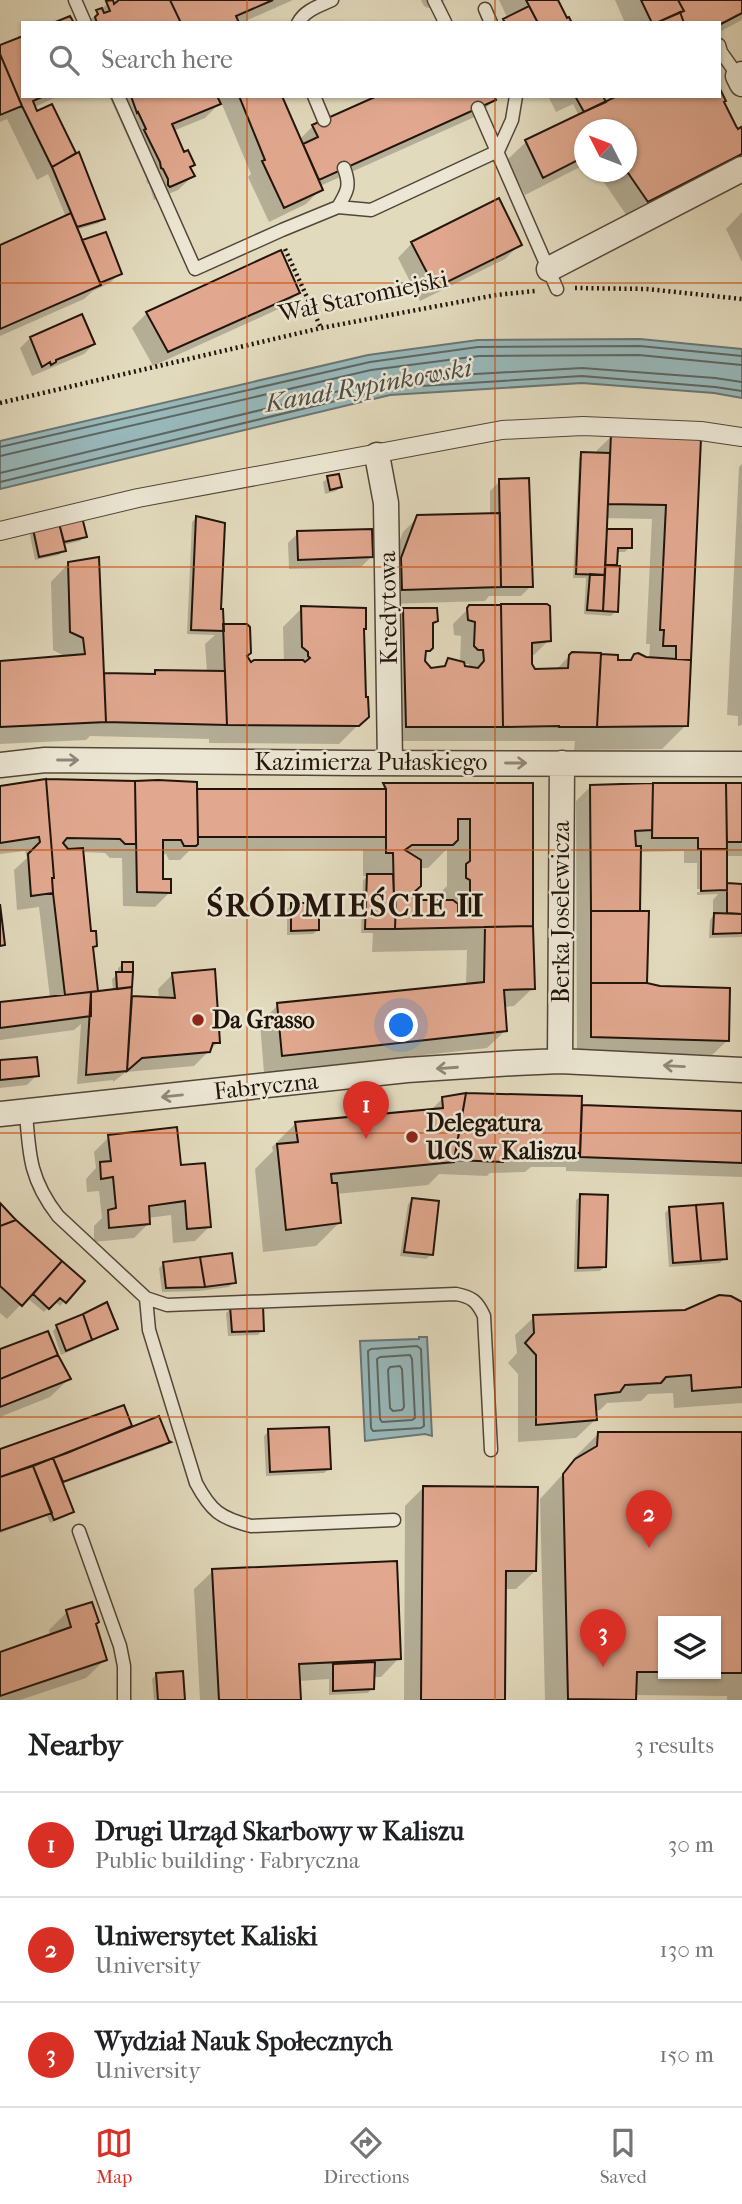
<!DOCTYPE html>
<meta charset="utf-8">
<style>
:root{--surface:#fff;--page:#f6f6f6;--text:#202124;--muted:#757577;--line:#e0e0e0;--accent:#d93025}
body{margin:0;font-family:"IM FELL French Canon",serif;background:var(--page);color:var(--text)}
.controls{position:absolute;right:21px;bottom:21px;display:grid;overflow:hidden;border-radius:0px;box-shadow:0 2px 5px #0004}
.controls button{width:63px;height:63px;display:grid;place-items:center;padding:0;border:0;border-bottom:2px solid var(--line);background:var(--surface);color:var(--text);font:35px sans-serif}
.compass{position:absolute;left:574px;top:119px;width:63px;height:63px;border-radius:50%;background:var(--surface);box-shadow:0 2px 5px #0004;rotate:312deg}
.you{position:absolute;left:402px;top:1026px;width:24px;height:24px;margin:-18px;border:5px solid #fff;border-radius:50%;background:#1a73e8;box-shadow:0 0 0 10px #1a73e833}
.badge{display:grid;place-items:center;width:46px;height:46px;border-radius:50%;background:var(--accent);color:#fff;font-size:23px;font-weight:700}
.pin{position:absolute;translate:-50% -58px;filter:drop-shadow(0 2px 4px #0008)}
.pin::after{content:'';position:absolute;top:37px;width:24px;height:21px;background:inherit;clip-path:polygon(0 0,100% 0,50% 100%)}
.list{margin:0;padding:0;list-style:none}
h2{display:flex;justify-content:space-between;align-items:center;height:91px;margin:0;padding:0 28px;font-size:30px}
h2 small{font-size:23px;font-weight:400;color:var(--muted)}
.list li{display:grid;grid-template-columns:46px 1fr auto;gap:21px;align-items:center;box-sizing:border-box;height:105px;padding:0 28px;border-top:2px solid var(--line)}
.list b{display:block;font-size:26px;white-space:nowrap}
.list p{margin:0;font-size:23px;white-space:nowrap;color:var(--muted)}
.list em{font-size:23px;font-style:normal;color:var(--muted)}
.icon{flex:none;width:38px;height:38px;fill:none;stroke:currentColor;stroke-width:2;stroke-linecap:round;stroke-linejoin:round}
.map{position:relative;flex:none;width:742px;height:1700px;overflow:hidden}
.search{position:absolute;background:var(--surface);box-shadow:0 2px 5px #0004;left:21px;right:21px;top:21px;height:77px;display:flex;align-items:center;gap:18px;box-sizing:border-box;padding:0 24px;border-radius:0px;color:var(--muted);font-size:26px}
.sheet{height:406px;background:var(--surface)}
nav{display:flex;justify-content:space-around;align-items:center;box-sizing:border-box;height:98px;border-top:2px solid var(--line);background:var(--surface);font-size:19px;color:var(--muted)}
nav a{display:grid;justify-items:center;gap:4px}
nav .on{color:var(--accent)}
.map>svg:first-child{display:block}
.water{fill:#98b8ba;stroke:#697674;stroke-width:2}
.shadow{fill:#0003;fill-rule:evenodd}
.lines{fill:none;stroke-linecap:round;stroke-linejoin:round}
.shore{stroke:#5d6662;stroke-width:2}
.building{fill:#e1a88f;stroke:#22140b;stroke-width:2;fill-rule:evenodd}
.service-casing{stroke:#524638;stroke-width:15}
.pedestrian-casing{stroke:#524638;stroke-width:20}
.minor-casing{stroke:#524638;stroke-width:27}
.path{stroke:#22140b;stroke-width:4.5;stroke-dasharray:2 3.5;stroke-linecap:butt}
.service{stroke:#ece7d4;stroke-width:12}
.pedestrian{stroke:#ece7d4;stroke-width:18}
.minor{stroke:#ece7d4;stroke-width:24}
.oneway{stroke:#91887a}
.grid{fill:none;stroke:#ca4f0c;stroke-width:2;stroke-opacity:0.55}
.poi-dot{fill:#8f2418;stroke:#ece7d4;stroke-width:2.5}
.labels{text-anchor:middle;stroke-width:5;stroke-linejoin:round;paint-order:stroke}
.street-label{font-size:24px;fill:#22140b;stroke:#ece7d4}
.poi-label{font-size:24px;font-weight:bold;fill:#22140b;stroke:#ece7d4;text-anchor:start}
.water-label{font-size:26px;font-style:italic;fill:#4b4d48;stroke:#ece7d4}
.district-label{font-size:32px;font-weight:bold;letter-spacing:2px;fill:#22140b;stroke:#ece7d4}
</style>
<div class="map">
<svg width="742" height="1700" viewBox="0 0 742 1700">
<rect width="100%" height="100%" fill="#e2dabd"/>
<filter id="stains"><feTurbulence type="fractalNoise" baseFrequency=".00286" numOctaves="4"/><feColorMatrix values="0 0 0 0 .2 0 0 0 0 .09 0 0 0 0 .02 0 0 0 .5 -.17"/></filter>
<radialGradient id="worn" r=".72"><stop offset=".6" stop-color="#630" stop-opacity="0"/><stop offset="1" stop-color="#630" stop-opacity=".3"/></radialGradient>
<path class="water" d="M640,339L742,349V398L714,393L582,383L390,395L0,489V441L368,355L478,340Z
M419,1337H427L432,1436L425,1434L365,1441L360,1341L419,1339Z"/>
<path class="shadow" d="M111,0L112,4L116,0H293L241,23H87Z
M421,0H445L428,8L424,6Z
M499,0H556L566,20L570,23H502L508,19Z
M615,0H742V20L719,32V23H625Z
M0,48L23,96H58L33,108L74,153L68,159L103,219L99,223L76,230L81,244L120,273L110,283L93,291L84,299L0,336V247L66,217L48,174L37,180L7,119L0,122Z
M109,96H280L299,140L313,126L494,100L479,115L320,186L321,189L306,204L269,222L248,177L251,174L221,102L205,118L173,131L183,154L193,165L189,168L193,176L178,190L154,200L149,184L147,183L146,178Z
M548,96H601L598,106L722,102L735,127L742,133V157L629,219L597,172H626V130H584V165L525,195L507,160L526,142L579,116L573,104L556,112Z
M742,212V262L726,229Z
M412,243L520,244L505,259L420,301L398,258Z
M298,293L283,307L153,366L132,328L147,313Z
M82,316L94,344L84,354L32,376L20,348L30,338Z
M612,436L700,439L686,725L662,749L574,750L575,741H392L389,625L403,610L436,620L431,626L429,650L424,655L423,662L430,670L441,669L449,660L460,663L461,636L454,635L453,624L470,607L546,606L549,640L534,655H530V665L534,670H556L572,653L616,657V662H628L635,655L649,659L650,644H646L652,519L605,518V530L631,531L630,547L625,552H616V611L611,616L584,614L586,578H573L579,458L584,454H597V450ZM463,664H469V669L463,668Z
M742,464V725L738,726V716L727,715L739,467Z
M328,478L340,487L336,491L325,494L323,482Z
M500,481L531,586L521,596H489L485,601L388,604L387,574L403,532L418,517L490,515V491Z
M196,518L222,626L251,664L284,662L283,627L302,608L362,631L364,698L367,716L339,744L209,743V739L90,736L86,740L0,744V663L68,658L53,650L51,582L69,563L102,677L105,674L152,676L156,671L207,672L205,644L215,635L187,634L192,522Z
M81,519L85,536L80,541L63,545L64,550L59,555L35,560L30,535L34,531Z
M298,533L371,557L361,567L289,569L288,543Z
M46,781L183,783L195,791H380L386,785H531L533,988L514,1006L504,1007L506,1030L487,1048L264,1073L260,1023L278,1005L466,985L467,950L372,952L373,933H361L363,880L368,876H363V850L189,851L180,860H169L166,854H161L162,881L169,893L155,907L123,906L122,858H110L105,853L82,852L90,934L95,945L91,949L96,993L113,991L112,979L118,974V968L123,964L130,998L159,999L158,989L173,974L218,1042L194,1066L126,1072L113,1082V1080L77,1084L81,1024L74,1030L0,1040V1004L50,998L39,907L17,910L14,870L27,858L25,851L0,854V788ZM447,849V886L443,890V902H415L409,896L419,868H428Z
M591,786H742V856H725V885H742V937L709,938L710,920L713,916V900L718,894L697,895V892H720L724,889H697V863H684V851L639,852L638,913L645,984L727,1041L712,1055L577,1051L576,801Z
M292,905L318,930L313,934L287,935V909Z
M0,1061L37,1075L27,1085L0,1088Z
M443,1098L580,1107L742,1113V1177L566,1171V1167H531L525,1172L490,1173L487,1176L439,1174L428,1185L336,1194L339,1223L316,1246L263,1252L255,1169L273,1151L272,1147L296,1123L430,1111Z
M109,1137L179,1167L210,1226L195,1241L173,1243L171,1215L148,1218L149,1223L134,1238L94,1242V1226L102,1218L99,1191L87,1192L86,1179L96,1168L94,1152Z
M581,1196L604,1267L600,1271L574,1272L576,1200Z
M412,1200L431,1255L426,1259L400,1256L408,1204Z
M0,1206L82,1281L60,1306L54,1301L44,1312L27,1298L7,1319L0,1313Z
M669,1209L725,1258L720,1263L669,1267L665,1213Z
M164,1264L234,1282L229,1287L199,1291L162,1292L159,1268Z
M742,1304V1403L674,1408L673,1393L648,1394L641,1401L607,1403L600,1410L594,1411L595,1420L576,1438L518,1442V1374L508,1363L517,1353L515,1335L534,1317L685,1311Z
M231,1308L262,1330L258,1335L228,1336L226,1313Z
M57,1326L116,1328L111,1333L61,1355L53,1331Z
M0,1351L69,1379L50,1397L0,1417Z
M130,1426L125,1432L167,1443L163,1447L62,1484L72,1511L67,1516L50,1523L47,1516L0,1533V1451Z
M269,1431L329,1469L324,1473L266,1476L264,1436Z
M599,1433H742V1700H727V1696L634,1695V1700H545L540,1499L575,1461V1457ZM663,1621H716V1674H663Z
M424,1487L535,1571L516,1589H504L503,1700H404L405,1506Z
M213,1571L399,1658L381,1677H373L372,1688L368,1693L329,1695V1679L299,1681L300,1700H200L194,1589Z
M67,1612L94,1624L105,1660L86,1678L20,1700H0V1653L50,1636L49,1630Z
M157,1674L183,1700H154L152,1679Z"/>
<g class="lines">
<path class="shore" d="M0,447L370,362L478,347L640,346L742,356
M0,456L371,370L479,356L639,355L742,365
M0,473L389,379L582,368L715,378L742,382
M0,482L389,388L582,376L715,387L742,391
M417,1346L421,1349L424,1426L421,1428L373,1431L371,1428L368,1351L371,1349Z
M410,1355L412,1359L415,1418L412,1420L382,1422L380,1419L377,1359L380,1357Z
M400,1366L402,1369L404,1407L402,1410L393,1411L390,1408L388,1370L390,1367Z"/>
</g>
<path class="building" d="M113,0L114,4L119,0H170L181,23H97L95,17L98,14L96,10L102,8L104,13L110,11L106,1Z
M170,0H273L236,16L239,23H181Z
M526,0H558L567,18L569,17L572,23H538Z
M641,0H678L684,11L656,23H652Z
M678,0H742V13L719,25V23H684L680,12L684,11Z
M529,6L538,23H505L503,19Z
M680,12L684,23H656Z
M70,16L74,23H53Z
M23,36V96H44L33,101L37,111L52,104L76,153L52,167L22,106L0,54V45Z
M0,54L22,106L0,115Z
M719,87L726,101L724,102L736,126L738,129L741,127L742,129V154L648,202L626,170V130H584V157L543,178L525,140L617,96H719Z
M131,96H217L221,104L172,124L184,152L188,150L195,165L190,167L195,176L170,187L168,185V179L163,169L161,168L160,162L144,130L146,129L138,112L137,113Z
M239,96H282L323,190L284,208L262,161L265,160Z
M377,96H494L496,100L319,180L303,144L318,137L312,125Z
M575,96H603L606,102L584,112Z
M79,152L105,219L77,227L52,167Z
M499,198L522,245L435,288L411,242Z
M71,213L101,285L0,329V245Z
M106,232L122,274L100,283L82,240Z
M281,250L300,293L168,352L146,312Z
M82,314L95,344L56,360V362L51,365L50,362L42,367L30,337Z
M611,434L701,438L691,660L676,659V646H663L664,630H660L666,505L608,504Z
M581,452L610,453L605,575L576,574Z
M339,474L342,487L330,490L327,476Z
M529,478L533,587H501L499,479Z
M500,513L501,587L402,590L401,558L417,515Z
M196,516L225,523L221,609H223L224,631L191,630Z
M82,517L87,537L64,542L59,523Z
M59,523L66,551L39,557L33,529Z
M372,529L373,557L298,560L297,531Z
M607,529H632V548H618L617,565H605Z
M99,557L106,722L0,727V661L85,654L83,638L70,632L68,562Z
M605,565L620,566L618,612L603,611Z
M590,574L605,575L603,611L587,610Z
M547,604L550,606L551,641L532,643V664L535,669L568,668L569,655L572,652L601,653L597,727H559V726L503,727L501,604Z
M469,605H501L503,727H406L403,608H437L438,621L433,623V648L430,651H426L425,661L431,668L445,666L448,658L464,662L465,666L478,668L484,661L483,650H478L474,646L475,622L468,620L467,608Z
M301,606L366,608V629H364L366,697H368L369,717L359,726L227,725L223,624H247L250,627L251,653L247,656L251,662L254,660H303L305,662L310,658L308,656V652L302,647Z
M638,653L646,657L691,660L688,726L597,727L601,654L618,655V660H631L634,654Z
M155,670L225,671L227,725L106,722L104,673L155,674Z
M46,779L135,781L136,844H125L120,839L67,838L63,843L68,849L83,848L91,931H96L97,946L93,947L98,991L65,995L53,893L52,878H54Z
M46,779L54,878H52L53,893L31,896L28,854L40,842L39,837L0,843V786Z
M158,780L197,782L198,844L196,846H184L181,840H163V879H171V893L137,892L135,781Z
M383,783H533V926L395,929L396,897H394L393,853H386V789ZM458,819H470V861L466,864V878L470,880V914H458V904L453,900H416L411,895L421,886V860L405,850L412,845H453L458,840Z
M653,783H726L727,849H698V838H652Z
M653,783L652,830L635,831L636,846H641L640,911H591L590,785Z
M726,783H742V842H727Z
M197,789H386V837H198Z
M701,849H727V890L701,891Z
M367,874H393L394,897H396L395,929H365Z
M727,883L742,884V914L727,913Z
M291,903H319V930L291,931Z
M0,904L5,945L0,946Z
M591,911H649L647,983H591Z
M714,913L742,914V933L713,934Z
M533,926L535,989L504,990L507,1031L282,1056L277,1003L484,982L485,927Z
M122,962H133V972H122Z
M215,969L220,1043H213L210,1052L142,1058L127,1071L132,996L175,998L172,973Z
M116,972H133L132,987L117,989Z
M591,983H647L660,986L730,988L729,1041L591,1037Z
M132,987L127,1071L86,1075L91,992Z
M91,992V1016L0,1028V1002Z
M37,1057L39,1076L0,1080V1060Z
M466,1093L582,1096L580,1153H543L541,1158L504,1159L503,1162L454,1160Z
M466,1093L454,1162L331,1174L332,1183H337L341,1223L286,1230L277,1144L298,1142L295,1122L443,1108L442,1097Z
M582,1105L742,1111V1163L580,1157Z
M177,1127L181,1165L205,1163L211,1227L187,1229L185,1201L149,1206L150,1224L109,1228L108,1210L116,1208L113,1177L101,1179L100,1162L111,1161L108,1135Z
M580,1194L608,1195L606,1267L578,1268Z
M412,1198L439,1201L433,1255L404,1252Z
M0,1203L16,1220L0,1226Z
M723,1203L727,1259L701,1261L696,1205Z
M696,1205L701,1261L673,1263L669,1207Z
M16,1220L62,1261L22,1306L0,1286V1226Z
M232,1253L236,1283L205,1287L200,1257Z
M200,1257L205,1287L166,1288L163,1262Z
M62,1261L85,1281L66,1303L60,1298L49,1309L33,1294Z
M719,1295L731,1296L742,1302V1387L692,1391L691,1375L666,1377L661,1383L625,1385L620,1392L595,1395L597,1420L536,1425V1355L525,1343L534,1333L533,1315L685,1310Z
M107,1302L118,1329L92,1340L83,1314Z
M263,1305L264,1331L232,1332L230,1306Z
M83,1314L92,1340L66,1351L56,1325Z
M48,1331L58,1355L0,1379V1349Z
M58,1355L71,1379L0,1407V1379Z
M124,1405L132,1426L67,1453L0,1477V1449Z
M159,1416L169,1441L171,1442L63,1482L53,1458Z
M329,1427L331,1469L270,1472L268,1429Z
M598,1432H742V1673H716V1621H663V1672H637L636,1700L568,1699L563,1474L575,1459L597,1446Z
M53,1458L74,1512L54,1520L33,1466Z
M33,1466L52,1513L0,1531V1477Z
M423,1486L538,1487L536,1571H506L505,1700H421Z
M397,1561L401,1659L299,1664L301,1700H219L212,1569Z
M92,1602L99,1622L96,1624L107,1660L0,1696V1652L71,1627L66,1610Z
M375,1662L374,1689L333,1691V1664Z
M183,1671L185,1700H158L156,1673Z"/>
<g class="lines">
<defs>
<path id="service" d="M75,0L85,23
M434,0L445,22L443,23
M485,9L491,23
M298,23C305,10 319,6 332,0
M719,45L721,52L738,76
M118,96L195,269L282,230L338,207L371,210L498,151L512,120L516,96
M314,96L324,120
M478,108L557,289
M338,207C347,192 351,186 344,168
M26,1112C29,1155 30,1180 58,1216L146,1298L149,1330L196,1483C211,1511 220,1518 251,1526L394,1520
M146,1298L167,1305L456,1294C472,1297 477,1301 484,1316L491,1450
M79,1531L120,1646L124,1666V1700"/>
<path id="pedestrian" d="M0,531L138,498L502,430L583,426L701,431L742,437"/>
<path id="minor" d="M742,74L738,76L742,84
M549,269L742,169
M377,455L386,503L390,762
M0,765L45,760L354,763L742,764
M560,1061L562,763
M0,1114L407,1070L515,1063L560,1061L742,1070"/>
</defs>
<use href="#service" class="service-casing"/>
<use href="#pedestrian" class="pedestrian-casing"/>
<use href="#minor" class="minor-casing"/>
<path class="path" d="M285,249L321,328
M575,288L647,289L742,299
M0,403L321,328L496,295L535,291"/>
<use href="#service" class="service"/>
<use href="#pedestrian" class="pedestrian"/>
<use href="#minor" class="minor"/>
</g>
<defs><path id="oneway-shaft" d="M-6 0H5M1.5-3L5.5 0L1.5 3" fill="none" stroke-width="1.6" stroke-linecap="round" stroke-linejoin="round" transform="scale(1.75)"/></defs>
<g class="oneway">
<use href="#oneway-shaft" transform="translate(68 760)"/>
<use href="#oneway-shaft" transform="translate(516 763)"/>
<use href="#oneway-shaft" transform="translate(674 1066) rotate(-177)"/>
<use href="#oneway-shaft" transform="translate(447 1068) rotate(176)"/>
<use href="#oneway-shaft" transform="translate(172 1096) rotate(174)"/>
</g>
<path class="grid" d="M247,0V23M495,0V23M247,96V1700M495,96V1700M0,283H742M0,567H742M0,850H742M0,1133H742M0,1417H742"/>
<g class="poi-dot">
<circle cx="198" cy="1020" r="7"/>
<circle cx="412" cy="1137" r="7"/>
</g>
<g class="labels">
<g class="street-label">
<text transform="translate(363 296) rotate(-12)" y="8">Wał Staromiejski</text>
<text transform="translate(388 608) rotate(-91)" y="8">Kredytowa</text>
<text x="371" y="770">Kazimierza Pułaskiego</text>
<text transform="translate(561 912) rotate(-90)" y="8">Berka Joselewicza</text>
<text transform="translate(266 1086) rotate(-6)" y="8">Fabryczna</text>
</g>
<g class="poi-label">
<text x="212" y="1028">Da Grasso</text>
<text x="426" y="1131">Delegatura<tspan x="426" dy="28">UCS w Kaliszu</tspan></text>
</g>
<g class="water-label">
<text transform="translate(368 385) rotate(-10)" y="9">Kanał Rypinkowski</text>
</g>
<g class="district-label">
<text x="346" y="916">ŚRÓDMIEŚCIE II</text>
</g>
</g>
<rect width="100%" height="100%" filter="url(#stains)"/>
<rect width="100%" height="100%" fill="url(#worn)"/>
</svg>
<div class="controls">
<button><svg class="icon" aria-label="layers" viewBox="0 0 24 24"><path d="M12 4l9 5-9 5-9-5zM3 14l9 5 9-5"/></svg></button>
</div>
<svg class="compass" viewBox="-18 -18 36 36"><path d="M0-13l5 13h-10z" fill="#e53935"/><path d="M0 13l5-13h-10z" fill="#757577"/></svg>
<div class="you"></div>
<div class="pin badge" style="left:366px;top:1139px">1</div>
<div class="pin badge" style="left:649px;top:1548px">2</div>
<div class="pin badge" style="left:603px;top:1667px">3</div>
<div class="search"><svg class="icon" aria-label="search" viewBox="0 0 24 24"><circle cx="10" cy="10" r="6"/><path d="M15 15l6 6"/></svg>Search here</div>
</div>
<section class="sheet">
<h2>Nearby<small>3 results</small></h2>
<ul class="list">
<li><span class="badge">1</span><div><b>Drugi Urząd Skarbowy w Kaliszu</b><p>Public building · Fabryczna</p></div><em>30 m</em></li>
<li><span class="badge">2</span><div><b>Uniwersytet Kaliski</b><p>University</p></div><em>130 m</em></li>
<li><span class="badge">3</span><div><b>Wydział Nauk Społecznych</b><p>University</p></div><em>150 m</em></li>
</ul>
</section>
<nav>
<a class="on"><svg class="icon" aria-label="map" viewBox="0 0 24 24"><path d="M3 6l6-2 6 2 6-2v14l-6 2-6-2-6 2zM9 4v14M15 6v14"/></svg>Map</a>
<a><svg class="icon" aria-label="directions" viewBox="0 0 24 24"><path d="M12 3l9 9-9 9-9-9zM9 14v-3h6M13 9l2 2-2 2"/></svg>Directions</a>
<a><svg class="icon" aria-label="saved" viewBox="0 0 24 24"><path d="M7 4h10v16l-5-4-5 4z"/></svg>Saved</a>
</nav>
